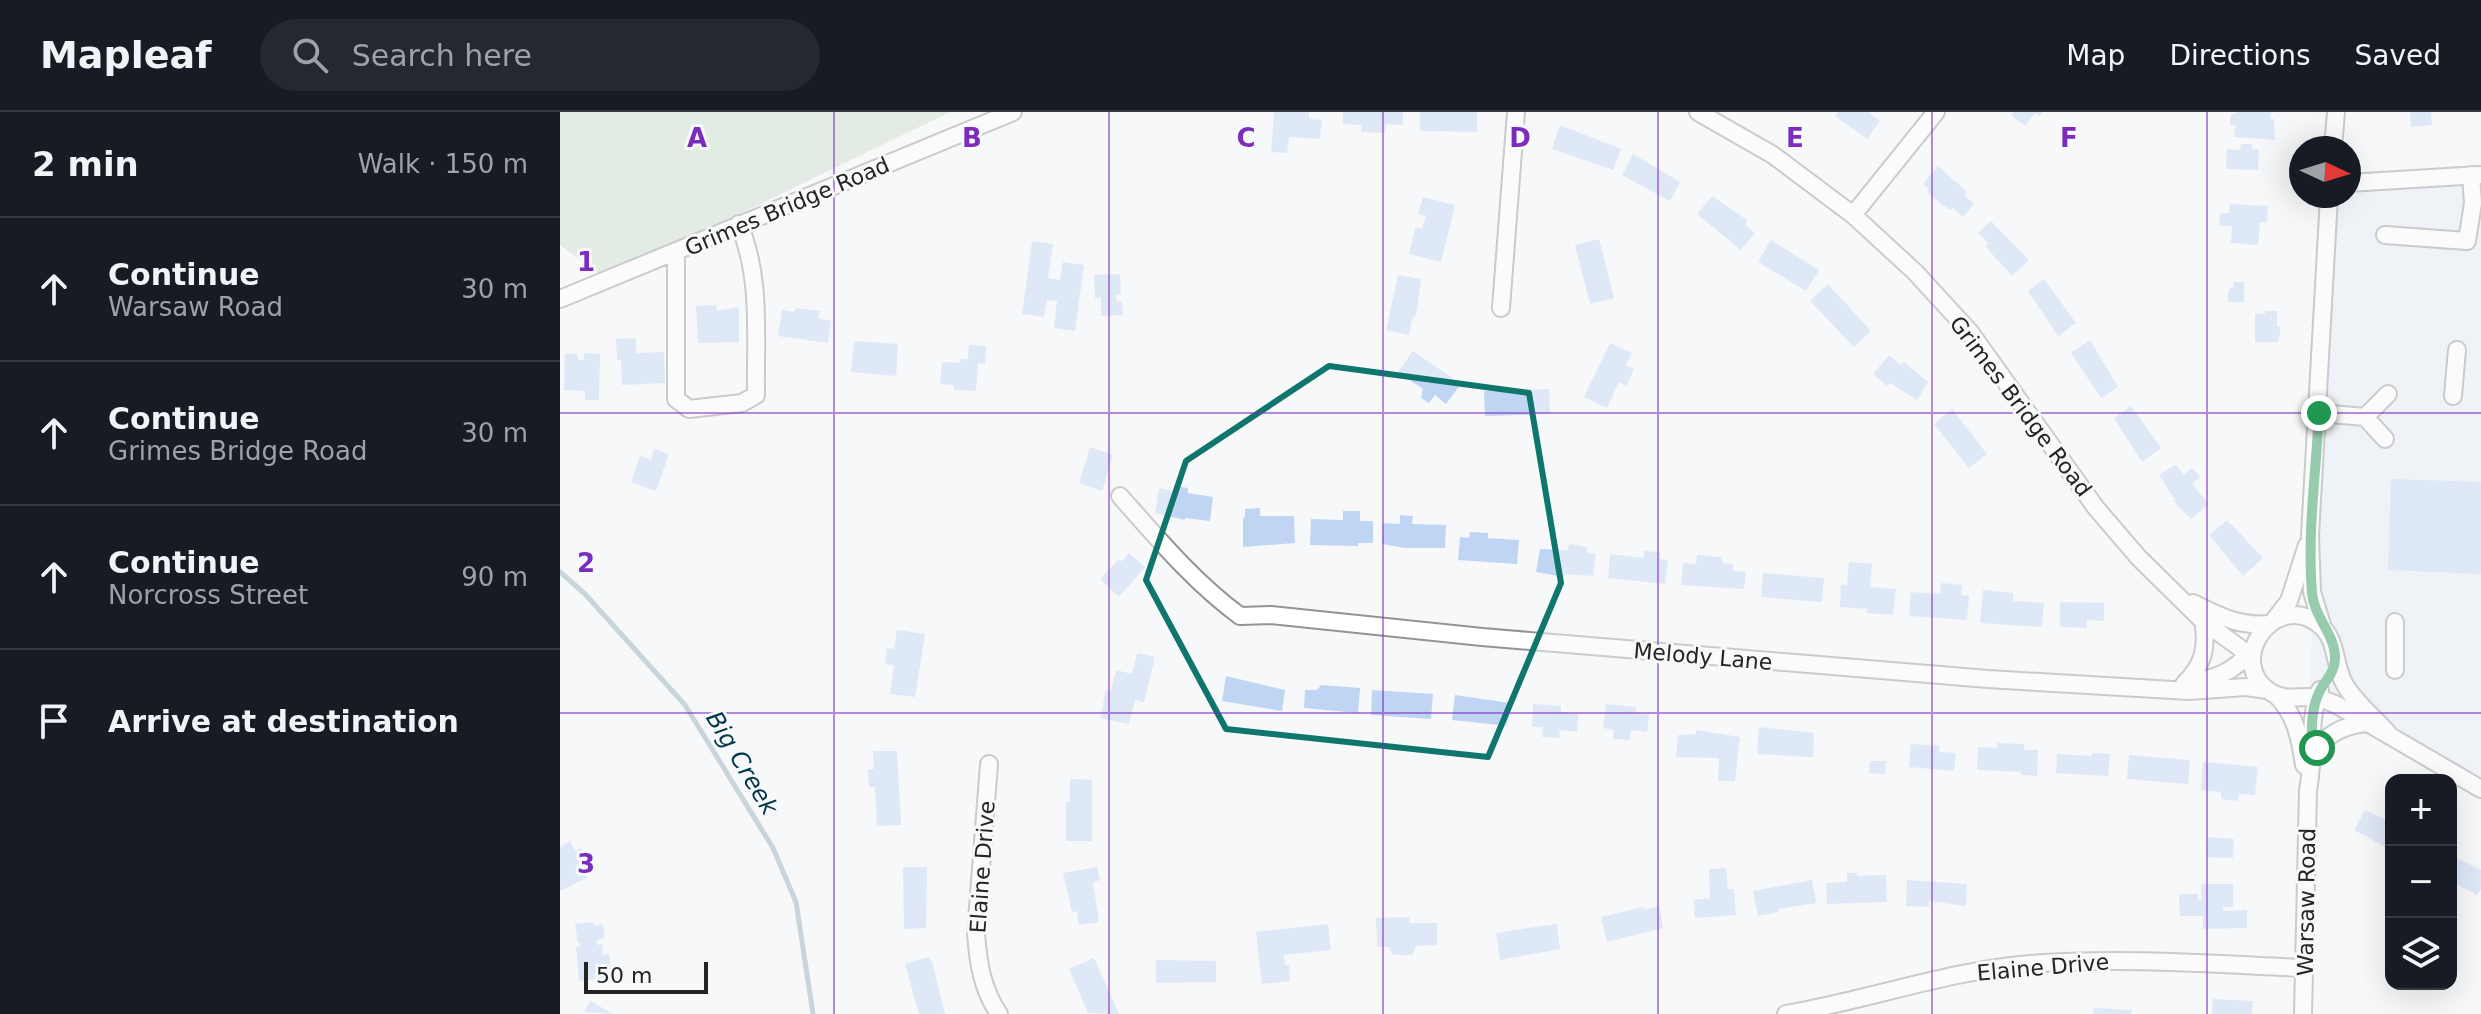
<!DOCTYPE html>
<meta charset="utf-8">
<style>
:root{--surface:#171b24;--page:#242831;--text:#f1f3f6;--muted:#9ea1a6;--line:#363941}
body{margin:0;font-family:"DejaVu Sans",sans-serif;background:var(--page);color:var(--text)}
.controls{position:absolute;right:24px;bottom:24px;display:grid;overflow:hidden;border-radius:16px;box-shadow:0 8px 32px #0002}
.controls button{width:72px;height:72px;display:grid;place-items:center;padding:0;border:0;border-bottom:2px solid var(--line);background:var(--surface);color:var(--text);font:40px sans-serif}
.compass{position:absolute;left:1729px;top:24px;width:72px;height:72px;border-radius:50%;background:var(--surface);box-shadow:0 8px 32px #0002;rotate:94deg}
.scale{position:absolute;left:24px;bottom:20px;width:124px;box-sizing:border-box;padding-left:8px;border:4px solid #242425;border-top:0;font-size:22px;line-height:28px;white-space:nowrap;color:#242425;-webkit-text-stroke:6px #f7f8fa;paint-order:stroke}
.stop{position:absolute;width:24px;height:24px;margin:-18px;border:6px solid #219651;border-radius:50%;background:#fff}
.stop.end{background:#219651;border-color:#fff;box-shadow:0 2px 8px #0008}
.list{margin:0;padding:0;list-style:none}
h2{display:flex;justify-content:space-between;align-items:center;height:104px;margin:0;padding:0 32px;font-size:34px}
h2 small{font-size:26px;font-weight:400;color:var(--muted)}
.list li{display:grid;grid-template-columns:52px 1fr auto;gap:24px;align-items:center;box-sizing:border-box;height:144px;padding:0 32px;border-top:2px solid var(--line)}
.list b{display:block;font-size:30px;white-space:nowrap}
.list p{margin:0;font-size:26px;white-space:nowrap;color:var(--muted)}
.list em{font-size:26px;font-style:normal;color:var(--muted)}
.icon{flex:none;width:44px;height:44px;fill:none;stroke:currentColor;stroke-width:2;stroke-linecap:round;stroke-linejoin:round}
.map{position:relative;flex:none;width:1921px;height:902px;overflow:hidden}
header{display:flex;align-items:center;gap:48px;box-sizing:border-box;height:112px;padding:0 40px;background:var(--surface);border-bottom:2px solid var(--line)}
header strong{font-size:38px}
nav{display:flex;gap:44px;margin-inline-start:auto;font-size:28px}
.search{width:560px;height:72px;background:var(--page);display:flex;align-items:center;gap:20px;box-sizing:border-box;padding:0 28px;border-radius:44px;color:var(--muted);font-size:30px}
main{display:flex}
aside{flex:1;background:var(--surface)}
.map>svg:first-child{display:block}
.built{fill:#e5eaf2}
.green{fill:#cadec9}
.lines{fill:none;stroke-linecap:round;stroke-linejoin:round}
.stream{stroke:#90acb8;stroke-width:5}
.building{fill:#c0d5f3}
.minor-casing{stroke:#939496;stroke-width:20}
.minor{stroke:#fff;stroke-width:16}
.route{stroke:#219651;stroke-width:10}
.marked{fill:none;stroke:#0f766e;stroke-width:6;stroke-linejoin:round}
.grid{fill:none;stroke:#7b2cbf;stroke-width:2;stroke-opacity:0.55}
.labels{text-anchor:middle;stroke-width:6;stroke-linejoin:round;paint-order:stroke}
.street-label{font-size:22px;fill:#242425;stroke:#f7f8fa}
.water-label{font-size:24px;font-style:italic;fill:#003849;stroke:#f7f8fa}
.grid-label{font-size:26px;text-anchor:middle;font-weight:bold;fill:#7b2cbf;stroke:#f7f8fa;stroke-width:6;stroke-linejoin:round;paint-order:stroke}
</style>
<header>
<strong>Mapleaf</strong>
<div class="search"><svg class="icon" aria-label="search" viewBox="0 0 24 24"><circle cx="10" cy="10" r="6"/><path d="M15 15l6 6"/></svg>Search here</div>
<nav><a>Map</a><a>Directions</a><a>Saved</a></nav>
</header>
<main>
<aside>
<h2>2 min<small>Walk · 150 m</small></h2>
<ul class="list">
<li><svg class="icon" aria-label="ahead" viewBox="0 0 24 24"><path d="M12 20V5M6 11l6-6 6 6"/></svg><div><b>Continue</b><p>Warsaw Road</p></div><em>30 m</em></li>
<li><svg class="icon" aria-label="ahead" viewBox="0 0 24 24"><path d="M12 20V5M6 11l6-6 6 6"/></svg><div><b>Continue</b><p>Grimes Bridge Road</p></div><em>30 m</em></li>
<li><svg class="icon" aria-label="ahead" viewBox="0 0 24 24"><path d="M12 20V5M6 11l6-6 6 6"/></svg><div><b>Continue</b><p>Norcross Street</p></div><em>90 m</em></li>
<li><svg class="icon" aria-label="arrive" viewBox="0 0 24 24"><path d="M6 21V4h12l-3 4 3 4H6"/></svg><div><b>Arrive at destination</b></div></li>
</ul>
</aside>
<div class="map">
<svg width="1921" height="902" viewBox="0 0 1921 902">
<rect width="100%" height="100%" fill="#f7f8fa"/>
<path class="built" d="M1921,68V679L1749,589L1770,84H1789V71Z"/>
<path class="green" d="M0,0H390L116,133L49,170L0,133Z"/>
<g class="lines">
<path class="stream" d="M0,460L25,482L125,593L213,736L236,790L253,902"/>
</g>
<path class="building" d="M714,0H749V7L762,8L760,27L729,25L727,41L711,40Z
M783,0H843V13L826,12L825,21L801,20V13L783,12Z
M860,0H917V20L860,19Z
M1279,0H1308L1320,9L1307,27L1275,4Z
M1453,0H1482L1479,4L1475,1L1465,14L1451,3Z
M1676,0H1711L1710,7H1714L1715,28L1674,25L1676,13H1670L1671,2H1676Z
M1850,0H1871L1872,13L1851,15Z
M1000,13L1061,37L1053,58L992,37Z
M1681,32H1692V37H1699L1698,58L1666,57L1667,37L1680,38Z
M1073,42L1120,70L1110,89L1062,63Z
M1378,54L1407,80L1404,83L1414,92L1403,105L1393,96L1391,98L1381,92L1367,80L1369,77L1363,72Z
M1152,84L1187,108L1185,113L1195,121L1181,138L1137,102Z
M863,85L895,93L881,150L849,142L855,116L862,117L866,104L858,102Z
M1670,92L1708,94L1707,110H1700L1698,133L1671,131L1672,114H1659L1660,101H1669Z
M1431,109L1469,148L1452,164L1425,134L1428,131L1418,121Z
M1039,127L1054,186L1030,192L1015,133Z
M1211,128L1259,158L1246,179L1198,150Z
M472,129L493,132L488,166L500,168L503,150L524,153L515,219L494,216L497,189L487,188L484,205L462,202Z
M560,162L561,182L556,183L557,189H562L563,203L541,204V186H535L534,163Z
M838,163L861,167L856,203L852,207L849,223L826,218Z
M1484,167L1516,211L1498,224L1468,179Z
M1673,170H1684V190H1668V180L1671,175H1674Z
M1268,172L1311,219L1294,235L1250,189Z
M157,193L156,199L179,195V230L138,231L136,194Z
M236,196L260,199L258,206L271,209L268,231L218,224L222,198L234,200Z
M1705,199H1717V215H1721L1718,230H1695V202H1705Z
M76,226V241L104,240L105,271L62,273L61,248H57L56,227Z
M1530,228L1558,275L1541,286L1511,241Z
M294,229L338,232L336,264L291,260Z
M1050,231L1072,241L1066,253L1074,257L1066,274L1059,270L1047,296L1024,285Z
M409,233L426,234L425,252L418,251L416,279L394,278V273L380,272L382,250L400,251L401,247H408Z
M853,239L901,272L886,292L875,283L869,291L861,286L863,277L838,260Z
M24,241L40,242L39,288H25V279L4,278L5,242H17L18,248H24Z
M1329,243L1341,253L1344,250L1368,270L1357,288L1330,271L1327,274L1313,262Z
M989,277L990,302L925,304L924,279Z
M1571,294L1601,336L1582,350L1554,306Z
M1392,297L1427,342L1409,356L1374,312Z
M530,335L553,343L542,379L519,371Z
M94,337L109,342L96,379L71,370L80,344L91,348Z
M1616,353L1624,363L1632,356L1640,365L1632,372L1649,392L1631,407L1613,389L1615,388L1599,363Z
M1831,367L1921,370V462L1828,458Z
M614,374L628,376V381L653,385L650,409L625,406V408L595,401L599,376L613,379Z
M700,396V404H734L735,431L683,435V405L685,406V397Z
M783,399H800V409H813V431H798V434L750,433L751,407L783,408Z
M840,403L853,404L852,412L886,413L885,436H845L822,432L823,411L840,412Z
M1667,408L1703,446L1683,464L1649,423Z
M910,420L928,421V426L959,428L957,452L898,448L900,425L909,426Z
M1009,432L1027,435V441L1036,442L1033,464L1004,462V465L976,460L980,437L1008,438Z
M1084,439L1100,440V447L1108,448L1105,472L1048,466L1050,442L1084,446Z
M569,441L585,455L559,485L540,467L558,448L562,449Z
M1137,443L1161,445L1163,451L1173,452V459L1186,460L1184,477L1121,473L1123,451L1136,452Z
M1289,450L1312,452L1310,475L1336,477L1333,503L1307,501V497L1280,495L1281,472L1287,473Z
M1203,461L1264,466L1262,490L1201,485Z
M1381,471L1402,473L1401,483L1409,484L1407,508L1349,504L1351,480L1380,482Z
M1423,478L1453,481V489L1484,491L1482,515L1420,511Z
M1500,490L1544,491V509L1527,508V516L1500,515Z
M337,518L365,522L355,585L330,582L334,553L325,552L327,536L334,537Z
M577,541L595,545L584,590L575,588L569,612L540,606L546,578L551,579L556,558L572,562Z
M666,564L725,578L722,599L662,589Z
M761,573L800,576L798,601L744,596L745,578H757Z
M812,578L873,582L871,607L811,603Z
M895,583L950,591L948,614L892,608Z
M973,592L1001,594V600L1018,602L1017,620L1000,618L999,626L982,625L983,615H972Z
M1046,592L1076,595V601L1089,603L1087,620L1071,618L1070,628L1053,627L1054,618L1043,616Z
M1199,615L1254,621L1253,645L1197,642Z
M1136,618L1180,625L1175,669H1158L1159,646L1116,645L1118,623L1136,622Z
M1437,631L1464,632V638H1478L1477,664L1461,663V660L1417,658L1418,635L1437,636Z
M1351,632L1380,634L1379,640L1396,641L1394,659L1349,655Z
M313,639H337L341,713L317,714L315,675H309L308,657H314Z
M1532,641L1550,642L1548,664L1496,661L1497,642L1532,644Z
M1569,643L1630,648L1628,672L1567,667Z
M1310,649H1326L1325,662L1309,661Z
M1643,650L1698,655L1695,683L1679,682L1678,689L1661,687V680L1641,678Z
M510,667L532,668V729H506V690H510Z
M1805,698L1830,710L1831,738L1794,718Z
M1648,725L1674,727L1673,746L1647,745Z
M10,729L15,739L21,736L29,751L22,755L28,765L0,779V735Z
M1891,743L1921,758V777L1917,783L1891,769Z
M343,755H367L366,816L344,817Z
M537,755L540,768L533,770L539,810L519,813L517,799L512,800L503,761Z
M1166,756L1168,777H1174L1176,803L1135,806L1134,788L1150,786L1149,757Z
M1287,761H1297V764L1326,763L1327,790L1267,792L1266,771L1287,770Z
M1252,768L1256,791L1219,797V800L1198,804L1193,779Z
M1347,768L1407,772L1406,794L1369,789V795L1346,794Z
M1641,772H1673V795H1663V799L1687,798V816L1643,817V804H1620L1619,782H1638V788H1641Z
M1099,794L1103,816L1047,830L1041,805L1084,795L1085,798Z
M849,805V811H877V833L856,834L852,843H833L829,835H817L816,806Z
M34,810V814L43,812L45,826L36,828L37,833L42,832L43,843L49,842L51,855L46,856L47,866L19,869L16,835L21,834L20,830L18,831L15,812Z
M768,812L771,838L724,843L725,853H729L730,869L702,872L696,820Z
M997,812L1000,837L940,848L936,821Z
M369,845L373,853L385,902H359L345,852Z
M534,846L559,902L528,901L509,857Z
M596,848L656,849V870L596,871Z
M1653,887L1693,889L1692,902H1652Z
M30,889L53,902L24,900Z
M1534,896L1572,898L1571,902H1533Z"/>
<g class="lines">
<defs>
<path id="minor" d="M1138,0L1213,43L1293,103L1355,160L1410,220L1536,396L1579,446L1643,509L1680,536L1692,554
M1773,36L1776,0
M1789,71L1919,63
M1293,103L1376,0
M1825,123L1907,129L1913,91L1911,63
M116,140V287L129,297L182,291L196,283C195,224 202,167 179,112
M0,187L453,0
M941,196L956,0
M1893,284L1897,238
M1759,301L1805,305L1828,282
M1805,305L1825,327
M560,384C598,427 634,470 680,504L711,503L922,525L1428,567L1629,579L1686,575L1707,578
M1633,491C1658,503 1678,515 1708,512
M1715,507L1729,489L1747,433
M1763,516L1752,480L1750,424L1769,84
M1835,558V510
M1629,571C1654,567 1675,560 1691,538
M1624,572C1643,554 1648,535 1643,509
M1716,583C1736,603 1740,627 1744,653
M1828,621C1814,605 1794,590 1784,571C1773,551 1778,525 1757,511C1712,479 1664,553 1712,581C1726,589 1738,584 1754,585C1762,586 1769,590 1777,593L1921,677
M1752,644C1765,623 1781,614 1806,611
M429,652L416,821C418,850 422,877 439,902
M1226,902C1308,888 1387,859 1470,852C1561,845 1653,852 1744,856
M1743,902L1748,678C1755,645 1747,610 1760,578"/>
</defs>
<use href="#minor" class="minor-casing"/>
<use href="#minor" class="minor"/>
</g>
<g class="lines">
<path class="route" d="M1757,636L1752,644C1752,624 1750,601 1758,583C1763,569 1776,562 1775,544C1774,521 1754,505 1752,481C1747,422 1756,361 1759,301"/>
</g>
<path d="M0 0H1921V902H0ZM769,254L969,281L1001,471L928,645L666,617L586,468L626,349Z" fill="#f7f8fa" fill-opacity=".55" fill-rule="evenodd"/>
<path class="marked" d="M769,254L969,281L1001,471L928,645L666,617L586,468L626,349Z"/>
<path class="grid" d="M274,0V902M549,0V902M823,0V902M1098,0V902M1372,0V902M1647,0V902M0,301H1921M0,601H1921"/>
<g class="labels">
<g class="street-label">
<text transform="translate(227 94) rotate(-23)" y="8">Grimes Bridge Road</text>
<text transform="translate(1461 294) rotate(53)" y="8">Grimes Bridge Road</text>
<text transform="translate(1143 544) rotate(5)" y="8">Melody Lane</text>
<text transform="translate(422 755) rotate(-86)" y="8">Elaine Drive</text>
<text transform="translate(1746 790) rotate(-89)" y="8">Warsaw Road</text>
<text transform="translate(1483 855) rotate(-5)" y="8">Elaine Drive</text>
</g>
<g class="water-label">
<text transform="translate(182 651) rotate(59)" y="8">Big Creek</text>
</g>
</g>
<g class="grid-label">
<text x="137" y="35">A</text>
<text x="412" y="35">B</text>
<text x="686" y="35">C</text>
<text x="960" y="35">D</text>
<text x="1235" y="35">E</text>
<text x="1509" y="35">F</text>
<text x="26" y="159">1</text>
<text x="26" y="460">2</text>
<text x="26" y="761">3</text>
</g>
</svg>
<div class="controls">
<button>+</button>
<button>−</button>
<button><svg class="icon" aria-label="layers" viewBox="0 0 24 24"><path d="M12 4l9 5-9 5-9-5zM3 14l9 5 9-5"/></svg></button>
</div>
<svg class="compass" viewBox="-18 -18 36 36"><path d="M0-13l5 13h-10z" fill="#e53935"/><path d="M0 13l5-13h-10z" fill="#9ea1a6"/></svg>
<div class="scale">50 m</div>
<div class="stop" style="left:1757px;top:636px"></div>
<div class="stop end" style="left:1759px;top:301px"></div>
</div>
</main>
